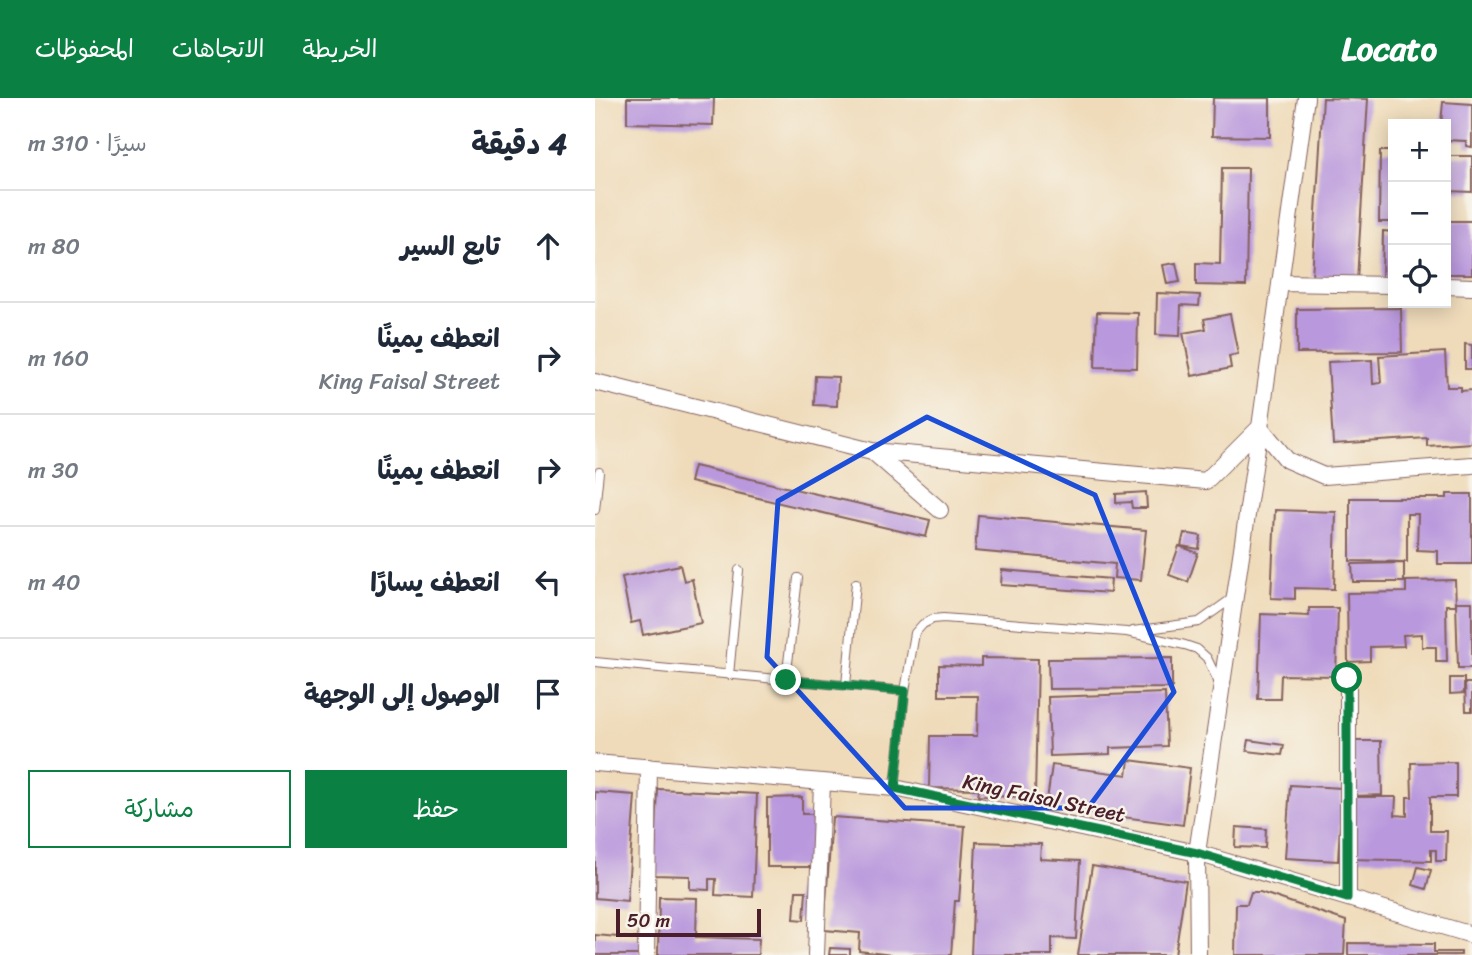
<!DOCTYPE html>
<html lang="ar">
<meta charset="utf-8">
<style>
:root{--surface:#fff;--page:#f2f2f3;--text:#1f2937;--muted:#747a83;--line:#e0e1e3;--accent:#0b8043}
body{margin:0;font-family:Sriracha,"Playpen Sans Arabic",sans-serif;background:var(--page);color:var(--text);direction:rtl}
.controls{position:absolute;right:21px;top:21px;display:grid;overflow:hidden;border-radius:0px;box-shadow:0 4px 18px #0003}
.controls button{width:63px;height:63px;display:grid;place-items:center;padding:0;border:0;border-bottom:2px solid var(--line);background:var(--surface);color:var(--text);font:35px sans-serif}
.scale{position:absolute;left:21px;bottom:18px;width:145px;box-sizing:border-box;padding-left:7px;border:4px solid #4a1f2b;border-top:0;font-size:19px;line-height:24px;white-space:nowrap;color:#4a1f2b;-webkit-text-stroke:5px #f7f3e8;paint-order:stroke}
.stop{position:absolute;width:21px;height:21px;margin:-16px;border:5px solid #0b8043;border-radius:50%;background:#fff}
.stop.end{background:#0b8043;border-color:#fff;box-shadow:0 2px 7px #0008}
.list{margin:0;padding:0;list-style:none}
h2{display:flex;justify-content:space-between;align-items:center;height:91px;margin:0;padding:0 28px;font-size:30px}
h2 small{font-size:23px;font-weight:400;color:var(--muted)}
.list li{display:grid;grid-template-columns:46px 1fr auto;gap:21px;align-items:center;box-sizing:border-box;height:112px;padding:0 28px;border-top:2px solid var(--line)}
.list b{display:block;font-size:26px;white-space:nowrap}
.list p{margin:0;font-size:23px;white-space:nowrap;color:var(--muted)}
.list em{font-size:23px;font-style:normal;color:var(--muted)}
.actions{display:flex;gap:14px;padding:21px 28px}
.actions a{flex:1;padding:16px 0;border:2px solid var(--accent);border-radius:0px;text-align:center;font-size:24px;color:var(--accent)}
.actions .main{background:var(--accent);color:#fff}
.icon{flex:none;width:38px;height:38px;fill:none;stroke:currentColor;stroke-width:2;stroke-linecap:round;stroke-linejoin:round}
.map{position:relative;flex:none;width:877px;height:857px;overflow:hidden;direction:ltr}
header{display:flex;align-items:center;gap:42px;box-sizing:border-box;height:98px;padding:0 35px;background:var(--accent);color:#fff}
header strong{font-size:33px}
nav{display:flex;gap:38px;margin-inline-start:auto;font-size:24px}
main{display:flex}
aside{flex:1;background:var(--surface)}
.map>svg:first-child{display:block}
.building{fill:#b998dd}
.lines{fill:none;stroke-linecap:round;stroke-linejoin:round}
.service-casing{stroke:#84615d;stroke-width:10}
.minor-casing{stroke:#84615d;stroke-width:18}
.service{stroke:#fff;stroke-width:8}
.minor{stroke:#fff;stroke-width:16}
.route{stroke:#0b8043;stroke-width:9}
.marked{fill:none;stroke:#1d4ed8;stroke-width:5;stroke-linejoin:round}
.labels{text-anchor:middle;stroke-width:5;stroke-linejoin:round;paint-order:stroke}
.street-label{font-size:21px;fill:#4a1f2b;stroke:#f7f3e8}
</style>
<header>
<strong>Locato</strong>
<nav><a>الخريطة</a><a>الاتجاهات</a><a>المحفوظات</a></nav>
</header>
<main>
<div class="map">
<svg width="877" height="857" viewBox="0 0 877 857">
<rect width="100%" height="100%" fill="#f7f3e8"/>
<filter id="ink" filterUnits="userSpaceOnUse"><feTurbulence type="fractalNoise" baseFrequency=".0143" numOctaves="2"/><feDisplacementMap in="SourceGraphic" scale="14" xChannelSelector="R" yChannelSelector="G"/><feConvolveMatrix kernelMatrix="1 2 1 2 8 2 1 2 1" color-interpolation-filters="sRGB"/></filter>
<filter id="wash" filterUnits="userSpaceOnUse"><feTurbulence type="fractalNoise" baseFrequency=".00686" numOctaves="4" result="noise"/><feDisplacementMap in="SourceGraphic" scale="28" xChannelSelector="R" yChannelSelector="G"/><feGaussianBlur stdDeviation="1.57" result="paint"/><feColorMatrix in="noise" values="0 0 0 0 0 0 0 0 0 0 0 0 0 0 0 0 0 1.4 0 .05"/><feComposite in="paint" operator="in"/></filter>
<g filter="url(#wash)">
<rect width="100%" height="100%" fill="#efdbba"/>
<g id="blocks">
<path class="building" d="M32,0H119L118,27L32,25Z
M618,0H675V39L617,38Z
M728,0L773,1L762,182L717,179Z
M848,4L877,6V49L871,48V43L851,42V26H846Z
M785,53H798V124H784Z
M853,58H877V94L852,93Z
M627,70H653L651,188L601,187V165L625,166Z
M851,123H877V176H851Z
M788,133L798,134V180H787Z
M581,165L585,184L572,186L568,167Z
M562,195L605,197L604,208L586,207L585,238L561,237Z
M806,210L807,254L702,255V211Z
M502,214L543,215L542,270L500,269Z
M635,216L643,256L634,258L636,270L597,278L588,235L611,231L609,221Z
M870,246L877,247V271H870Z
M850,254L852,289H866V293L877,292V345L832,348V340L738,346L733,264L777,262L778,286L786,285L784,258Z
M220,278L243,279L242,308L219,307Z
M99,368L335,422L331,439L95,384Z
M551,394L552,410H537L536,404L521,405V396Z
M852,396H877V466H843V453L822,452L823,416H812V464L755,463V400H852Z
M680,412L741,414L739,491L700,490V501L676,500Z
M383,417L551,432L546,482L519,480L520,466L380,453Z
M589,435L606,438L604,451L586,448Z
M584,448L603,455L593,484L574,477Z
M809,465V484H758L757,466Z
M85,467L89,483L97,481L106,525L48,537L45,523L36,525L27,479Z
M407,472L516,481L515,495L406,487Z
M860,482L861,507H851L852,564H841V549H827V536L808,537L809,548L775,549V563L753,564L752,495L811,494V483Z
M861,504H877V570H863Z
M714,510H743L741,578L686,577L685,601H663L666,516L714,518Z
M386,560L443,561L440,699L383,698L384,691L334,690L335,638H382L383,598H344V567L386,568Z
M577,560V590L454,591L453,561Z
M855,580H869V595L855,596Z
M870,585H877V613H871Z
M570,595L572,648L515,650V656L455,658L453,599Z
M654,642L689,647L687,657L652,653Z
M758,643H786L787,697L759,698Z
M534,662L595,670L588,727L451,709L457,667L532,677Z
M861,664V699H835V733H852L851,763H841V752H836V763L756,761V699H801L800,717L812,718V699H817L816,665Z
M695,687L747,690L743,763L690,760Z
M63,691L162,696L158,799L120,797L121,781H114V792L95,791V778L59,777Z
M0,694L40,697L32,803L0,800Z
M207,699V716H219L220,769H172V700Z
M237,719L370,728L364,803H360L356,857H298L264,853L265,835L229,832Z
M641,729L671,731L670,750L640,749Z
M381,744L446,746L445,761L485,763L481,841L457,840V857H376Z
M497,768L591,783L580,857H483Z
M823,769L836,772L831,791L818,787Z
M201,793H211L209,822L199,821Z
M656,794H665L751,823L749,857H640L641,806H652Z
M64,799L102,800L101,839L164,841L163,857H63Z
M0,837L46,841L45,857H0Z
M753,845L839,846V854H866V857H753Z
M235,850L255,851V857H234Z"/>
</g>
</g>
<g filter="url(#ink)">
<use href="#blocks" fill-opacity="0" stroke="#84615d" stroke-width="2"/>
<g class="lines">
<defs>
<path id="service" d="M0,412L4,374
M538,533L604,524L639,499
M0,564L310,593
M134,577L144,472
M191,582L203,480
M251,587L261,485
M300,690L310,593L320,535L328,526L338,521L348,520L532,534L590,547L602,551L612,560L624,585"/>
<path id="minor" d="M685,185L798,187
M851,188L877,189
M0,284L277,353L611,383L665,329L692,362L729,378L877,367
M277,353L345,412
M753,580V800
M0,665L300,690L602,755L877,837
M51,857L54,669
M221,857L227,684
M603,857L602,755L665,329L711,0"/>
</defs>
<use href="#service" class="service-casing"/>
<use href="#minor" class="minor-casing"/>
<use href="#service" class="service"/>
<use href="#minor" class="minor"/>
</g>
</g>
<g class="lines" filter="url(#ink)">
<path class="route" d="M191,582L310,593L300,690L602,755L752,800V580"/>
</g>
<path class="marked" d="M332,319L500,397L579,594L493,710H310L172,559L183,403Z"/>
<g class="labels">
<g class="street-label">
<text transform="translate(449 700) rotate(12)" y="7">King Faisal Street</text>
</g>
</g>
</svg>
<div class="controls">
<button>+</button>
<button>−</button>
<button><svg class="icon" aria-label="locate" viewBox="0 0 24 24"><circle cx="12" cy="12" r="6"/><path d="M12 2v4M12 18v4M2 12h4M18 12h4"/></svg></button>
</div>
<div class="scale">50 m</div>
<div class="stop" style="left:752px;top:580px"></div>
<div class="stop end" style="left:191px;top:582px"></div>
</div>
<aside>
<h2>4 دقيقة<small>سيرًا · 310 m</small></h2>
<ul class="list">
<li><svg class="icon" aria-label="ahead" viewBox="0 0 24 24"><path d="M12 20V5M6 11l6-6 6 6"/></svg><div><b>تابع السير</b></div><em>80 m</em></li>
<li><svg class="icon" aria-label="right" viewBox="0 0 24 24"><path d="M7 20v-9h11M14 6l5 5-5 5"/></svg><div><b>انعطف يمينًا</b><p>King Faisal Street</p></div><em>160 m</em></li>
<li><svg class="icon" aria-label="right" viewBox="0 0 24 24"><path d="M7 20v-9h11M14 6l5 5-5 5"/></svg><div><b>انعطف يمينًا</b></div><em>30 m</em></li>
<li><svg class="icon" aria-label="left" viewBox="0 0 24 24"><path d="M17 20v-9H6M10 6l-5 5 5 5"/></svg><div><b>انعطف يسارًا</b></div><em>40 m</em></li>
<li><svg class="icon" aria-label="arrive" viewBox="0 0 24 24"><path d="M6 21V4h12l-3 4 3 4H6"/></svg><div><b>الوصول إلى الوجهة</b></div></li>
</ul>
<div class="actions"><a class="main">حفظ</a><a>مشاركة</a></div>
</aside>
</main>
